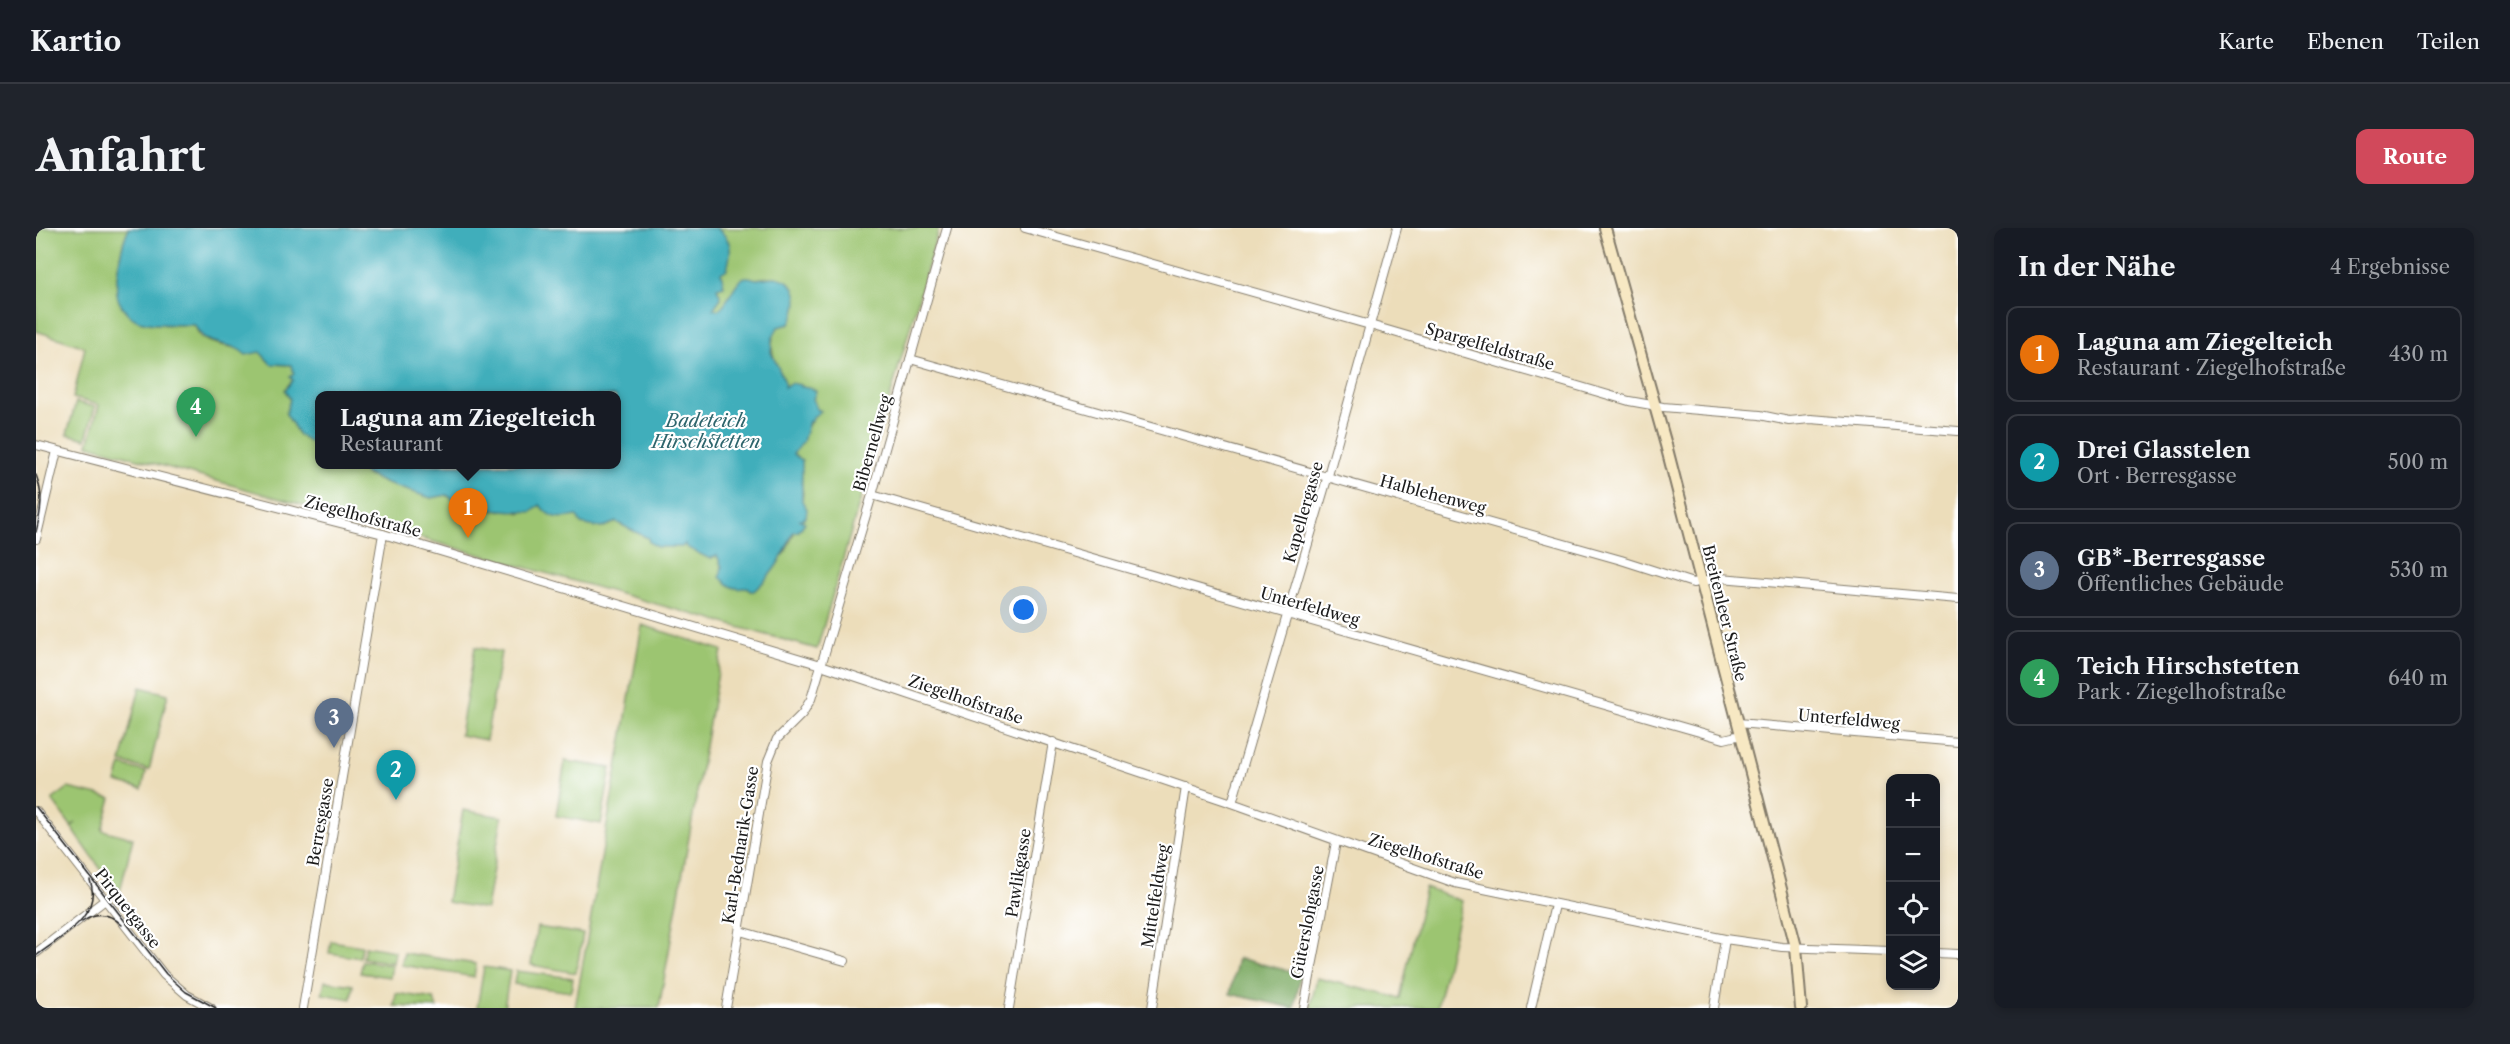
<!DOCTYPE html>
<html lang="de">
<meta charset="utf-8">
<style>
:root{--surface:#171b24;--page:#20242c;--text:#f1f3f6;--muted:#9ea1a6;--line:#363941;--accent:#d1495b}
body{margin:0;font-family:"Libre Caslon Text",serif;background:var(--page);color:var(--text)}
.controls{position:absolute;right:18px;bottom:18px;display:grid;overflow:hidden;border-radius:12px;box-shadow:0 3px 9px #0003}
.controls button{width:54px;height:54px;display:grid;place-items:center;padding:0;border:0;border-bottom:2px solid var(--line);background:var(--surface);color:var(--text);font:30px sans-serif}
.you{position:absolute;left:988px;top:382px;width:21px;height:21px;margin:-15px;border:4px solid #fff;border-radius:50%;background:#1a73e8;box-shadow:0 0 0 9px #1a73e833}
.badge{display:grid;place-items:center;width:39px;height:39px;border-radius:50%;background:var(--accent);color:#fff;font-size:20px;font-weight:700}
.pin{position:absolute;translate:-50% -50px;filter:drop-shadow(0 2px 3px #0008)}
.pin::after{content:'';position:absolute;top:32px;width:21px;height:18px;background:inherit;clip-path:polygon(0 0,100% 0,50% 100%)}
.popup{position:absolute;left:279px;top:163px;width:306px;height:78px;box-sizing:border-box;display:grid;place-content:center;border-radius:12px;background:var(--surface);filter:drop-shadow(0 2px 4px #0005);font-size:20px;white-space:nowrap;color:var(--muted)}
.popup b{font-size:22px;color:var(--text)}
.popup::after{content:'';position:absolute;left:50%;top:100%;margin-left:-12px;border:12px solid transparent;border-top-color:var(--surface)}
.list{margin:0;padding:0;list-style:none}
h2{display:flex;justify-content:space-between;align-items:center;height:78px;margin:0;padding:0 24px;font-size:26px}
h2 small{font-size:20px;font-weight:400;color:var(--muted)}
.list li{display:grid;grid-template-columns:39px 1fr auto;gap:18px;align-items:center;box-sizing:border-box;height:96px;margin:0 12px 12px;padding:0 12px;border:2px solid var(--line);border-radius:12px}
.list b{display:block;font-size:22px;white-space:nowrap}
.list p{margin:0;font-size:20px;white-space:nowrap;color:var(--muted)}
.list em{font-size:20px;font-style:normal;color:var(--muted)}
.icon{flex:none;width:33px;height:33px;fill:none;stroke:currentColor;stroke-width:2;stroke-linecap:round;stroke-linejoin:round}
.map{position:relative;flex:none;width:1922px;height:780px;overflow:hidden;border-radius:12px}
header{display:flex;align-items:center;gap:36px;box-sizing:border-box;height:84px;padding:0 30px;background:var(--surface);border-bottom:2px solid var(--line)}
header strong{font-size:28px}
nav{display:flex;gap:33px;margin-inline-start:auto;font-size:21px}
.intro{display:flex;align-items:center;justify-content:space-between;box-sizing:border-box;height:144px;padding:0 36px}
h1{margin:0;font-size:42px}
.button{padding:15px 27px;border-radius:12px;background:var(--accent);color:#fff;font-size:21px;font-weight:700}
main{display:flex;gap:36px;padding:0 36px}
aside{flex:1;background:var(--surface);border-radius:12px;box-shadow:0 3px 9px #0003}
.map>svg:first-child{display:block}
.green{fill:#9cc571;stroke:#5c7046;stroke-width:1.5}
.forest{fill:#7daa63;stroke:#4c6340;stroke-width:1.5}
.water{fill:#3faebb;stroke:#2e656c;stroke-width:1.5}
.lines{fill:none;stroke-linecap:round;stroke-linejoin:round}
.street-casing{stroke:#847c6b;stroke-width:10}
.secondary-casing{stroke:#847c6b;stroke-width:14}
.street{stroke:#fff;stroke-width:8}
.secondary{stroke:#f7e8c3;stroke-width:10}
.tram{stroke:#1c1c1c;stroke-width:1.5}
.labels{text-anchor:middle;stroke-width:4.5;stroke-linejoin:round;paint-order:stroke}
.street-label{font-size:16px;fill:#1c1c1c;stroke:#fff}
.water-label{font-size:18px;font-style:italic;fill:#2e656c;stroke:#fff}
</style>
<header>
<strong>Kartio</strong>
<nav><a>Karte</a><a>Ebenen</a><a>Teilen</a></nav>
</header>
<div class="intro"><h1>Anfahrt</h1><a class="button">Route</a></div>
<main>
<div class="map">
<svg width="1922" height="780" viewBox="0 0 1922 780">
<rect width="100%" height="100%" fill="#fff"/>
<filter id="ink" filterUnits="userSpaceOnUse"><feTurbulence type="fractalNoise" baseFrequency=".0167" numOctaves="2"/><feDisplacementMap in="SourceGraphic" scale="12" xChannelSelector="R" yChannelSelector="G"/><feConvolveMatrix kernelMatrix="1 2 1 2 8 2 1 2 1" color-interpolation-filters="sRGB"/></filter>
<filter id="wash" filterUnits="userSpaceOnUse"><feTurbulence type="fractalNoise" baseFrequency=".008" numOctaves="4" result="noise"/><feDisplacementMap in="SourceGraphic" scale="24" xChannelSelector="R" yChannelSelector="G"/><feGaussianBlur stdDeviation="1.35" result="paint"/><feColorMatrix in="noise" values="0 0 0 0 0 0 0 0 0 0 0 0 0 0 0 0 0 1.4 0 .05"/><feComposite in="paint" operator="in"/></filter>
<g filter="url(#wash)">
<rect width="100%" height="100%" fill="#ecddba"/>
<path class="green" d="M0,0H93C86,13 79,49 81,64C82,75 93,89 103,93C119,98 141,96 159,97C161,102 161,107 166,110C177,117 211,122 224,124L235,136L256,137C261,154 256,150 249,162L254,171L250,186L263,207L283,219L284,236L319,237L330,246L351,256L395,270L410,267L423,276L455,283L473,282L484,285L505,277L541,288L565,300L580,294L612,310L649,315L681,327L686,339L712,359L714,363L750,323L764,292L767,264L764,252L766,233L756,226L781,182L773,159H764V157L754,155L748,159V154C740,135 729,119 742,98L754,96L734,49L703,53L690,77L682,82L676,81L685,70L681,60L685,44L687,5L680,0H903L781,421L52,217L63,177L37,170L49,119L0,103Z
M40,174L59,179L50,211L31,206Z
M606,397L686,422L623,780H539Z
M439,419L465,424L450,512L424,507Z
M104,459L132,466L113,542L85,534Z
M529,533L575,540L565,596L520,588Z
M85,537L110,544L106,561L80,554Z
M32,560L75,570L66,602L97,610L83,667L35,599L40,595L35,598L16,572Z
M427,582L466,589L450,681L411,674Z
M1389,660L1426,673L1401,780H1274L1281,750L1364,770Z
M501,699L547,706L540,745L495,737Z
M295,713L326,718L324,730L293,725Z
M329,718L359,723L357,735L327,730Z
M368,725L440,736L438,749L365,737Z
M327,733L356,737L354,749L324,745Z
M448,739L474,743L468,780H441Z
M480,743L537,750L535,764L478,756Z
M289,753L317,757L315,771L286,766Z
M360,765L398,771L401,780L358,778Z"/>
<path class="forest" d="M1202,730L1265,746L1258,780L1194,766Z"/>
<path class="water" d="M93,0H680C697,11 696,23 691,41L685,45L688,58L681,60L685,70L677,81L682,82C694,74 697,55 707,50C712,47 715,50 720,51C726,51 732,49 739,49C766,53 764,78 754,96L742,99L736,112L735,124L749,154L748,159L754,155L765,157L764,159H773L780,163L777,171L781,181L785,183L777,189L776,194L773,193L767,214L757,226L766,232V273L771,281L770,289L764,292L769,294L763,303L757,304C748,329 737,346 718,363H714L712,359C699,363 694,359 684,349L686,339L681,327L674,331L650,319L649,316L646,319H621L613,314L612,310L580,294L565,300L545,296L541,288C525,291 514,292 504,277L496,284L436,280L423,276L411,267L395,270L351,256L330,246L319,237L580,236V168H284L282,219L263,207L250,186L254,171L249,162L257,152L254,149L258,146L255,137L235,136L224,124L210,127C193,110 169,122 159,97C141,96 119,98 103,93C92,89 81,75 81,64C79,49 86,13 93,0Z"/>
</g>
<g filter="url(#ink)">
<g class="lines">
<defs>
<path id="street" d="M989,0L1334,97L1593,173L1627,179L1724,187L1753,193L1775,191L1922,203
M874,131L1585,332L1657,355L1685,350L1922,371
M0,217L347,306L785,437L1196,575L1419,655L1689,711L1746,719L1854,723
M836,267L1688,511L1705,507
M0,311L21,223
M1702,495L1922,514
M1196,575L1291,251L1361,0
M0,583L128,747L151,767L175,780
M704,703L809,733
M0,725L69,672
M1900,725L1922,726
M267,780L347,306
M690,780L732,533L741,511L766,486L775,471L836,267L911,0
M973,780L1017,514
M1116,780L1150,559
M1268,780L1300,614
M1495,780L1519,677
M1678,780L1689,711"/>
<path id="secondary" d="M1569,0L1630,217L1760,719L1765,780"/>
</defs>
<use href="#street" class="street-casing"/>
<use href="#secondary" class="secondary-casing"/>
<use href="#street" class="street"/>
<use href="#secondary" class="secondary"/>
<path class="tram" d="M0,247C8,268 5,283 0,304
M0,579L130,746L150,764L180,780
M46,693C60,683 74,685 86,697
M0,728C24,709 67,688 54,652"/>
</g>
</g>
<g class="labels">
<g class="street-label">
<text transform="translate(1454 118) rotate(16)" y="6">Spargelfeldstraße</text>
<text transform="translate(836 215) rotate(-74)" y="6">Bibernellweg</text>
<text transform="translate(1397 266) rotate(15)" y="6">Halblehenweg</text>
<text transform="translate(1267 284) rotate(-74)" y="6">Kapellergasse</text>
<text transform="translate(327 288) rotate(15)" y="6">Ziegelhofstraße</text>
<text transform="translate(1274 378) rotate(16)" y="6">Unterfeldweg</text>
<text transform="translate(1689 385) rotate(76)" y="6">Breitenleer Straße</text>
<text transform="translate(930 471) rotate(19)" y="6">Ziegelhofstraße</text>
<text transform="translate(1813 491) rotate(5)" y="6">Unterfeldweg</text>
<text transform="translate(284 594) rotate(-80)" y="6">Berresgasse</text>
<text transform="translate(704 617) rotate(-81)" y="6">Karl-Bednarik-Gasse</text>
<text transform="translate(1390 628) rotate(17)" y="6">Ziegelhofstraße</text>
<text transform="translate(982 645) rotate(-81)" y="6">Pawlikgasse</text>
<text transform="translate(1119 668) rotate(-81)" y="6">Mittelfeldweg</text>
<text transform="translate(92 680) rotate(52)" y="6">Pirquetgasse</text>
<text transform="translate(1271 694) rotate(-79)" y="6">Güterslohgasse</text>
</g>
<g class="water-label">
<text x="670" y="199">Badeteich<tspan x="670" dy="21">Hirschstetten</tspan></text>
</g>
</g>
</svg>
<div class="controls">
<button>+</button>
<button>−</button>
<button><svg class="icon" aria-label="locate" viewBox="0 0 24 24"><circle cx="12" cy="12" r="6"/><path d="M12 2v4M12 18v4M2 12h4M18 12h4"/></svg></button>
<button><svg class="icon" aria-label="layers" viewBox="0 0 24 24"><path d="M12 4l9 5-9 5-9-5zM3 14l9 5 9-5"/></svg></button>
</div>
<div class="you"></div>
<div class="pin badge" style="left:432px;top:310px;background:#e8710a">1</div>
<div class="popup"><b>Laguna am Ziegelteich</b>Restaurant</div>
<div class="pin badge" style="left:360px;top:572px;background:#0f9aa8">2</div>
<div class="pin badge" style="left:298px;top:520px;background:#5c6f8a">3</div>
<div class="pin badge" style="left:160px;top:209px;background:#2e9e5b">4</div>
</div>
<aside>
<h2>In der Nähe<small>4 Ergebnisse</small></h2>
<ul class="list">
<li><span class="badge" style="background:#e8710a">1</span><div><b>Laguna am Ziegelteich</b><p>Restaurant · Ziegelhofstraße</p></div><em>430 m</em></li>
<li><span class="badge" style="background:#0f9aa8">2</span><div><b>Drei Glasstelen</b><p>Ort · Berresgasse</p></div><em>500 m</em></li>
<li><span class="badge" style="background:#5c6f8a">3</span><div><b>GB*-Berresgasse</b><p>Öffentliches Gebäude</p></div><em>530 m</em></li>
<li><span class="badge" style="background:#2e9e5b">4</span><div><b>Teich Hirschstetten</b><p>Park · Ziegelhofstraße</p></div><em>640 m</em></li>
</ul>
</aside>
</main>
